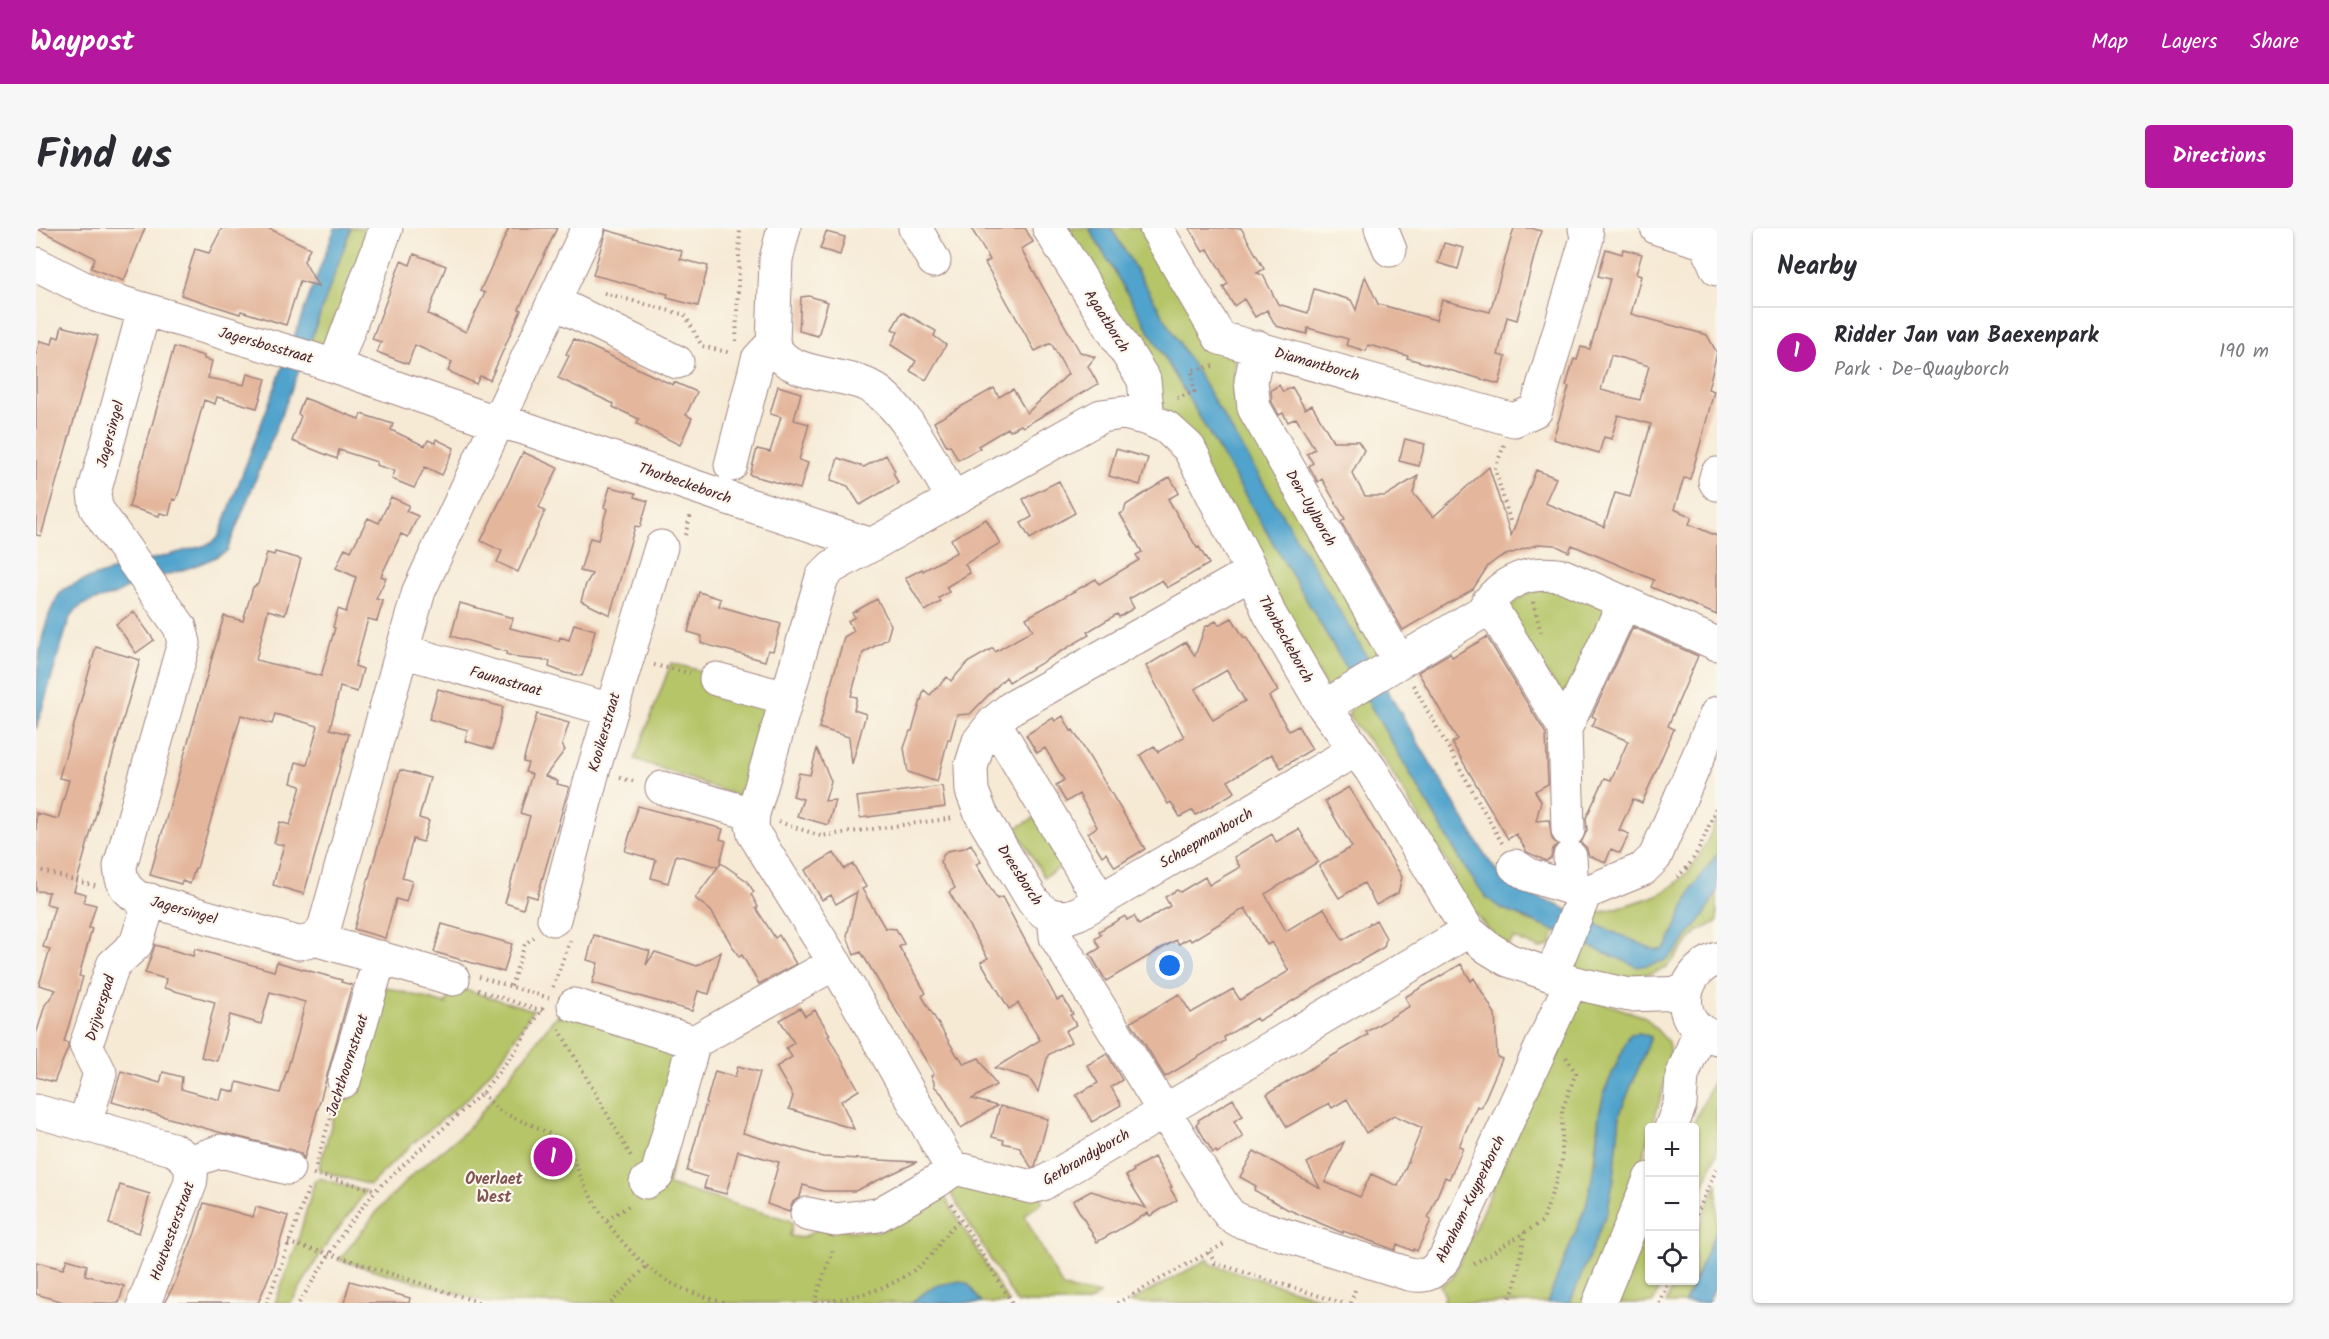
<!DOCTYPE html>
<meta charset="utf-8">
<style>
:root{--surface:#fff;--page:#f7f7f7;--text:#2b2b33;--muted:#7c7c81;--line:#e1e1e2;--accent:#b5179e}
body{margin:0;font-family:Kalam,sans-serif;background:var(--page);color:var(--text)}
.controls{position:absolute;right:18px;bottom:18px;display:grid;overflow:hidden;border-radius:6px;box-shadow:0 2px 4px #0004}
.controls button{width:54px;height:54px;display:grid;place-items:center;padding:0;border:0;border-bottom:2px solid var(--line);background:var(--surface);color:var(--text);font:30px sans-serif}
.you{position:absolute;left:1134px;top:738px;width:21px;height:21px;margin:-15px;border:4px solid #fff;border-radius:50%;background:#1a73e8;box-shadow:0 0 0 9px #1a73e833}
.badge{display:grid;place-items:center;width:39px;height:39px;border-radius:50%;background:var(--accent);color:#fff;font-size:20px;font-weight:700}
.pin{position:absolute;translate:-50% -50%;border:3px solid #fff;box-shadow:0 2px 6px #0006}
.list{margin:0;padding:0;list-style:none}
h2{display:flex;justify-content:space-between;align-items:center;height:78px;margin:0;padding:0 24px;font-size:26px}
h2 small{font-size:20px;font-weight:400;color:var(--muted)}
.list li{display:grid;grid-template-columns:39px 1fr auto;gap:18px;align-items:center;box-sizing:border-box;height:90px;padding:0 24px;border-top:2px solid var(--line)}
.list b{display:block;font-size:22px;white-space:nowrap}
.list p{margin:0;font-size:20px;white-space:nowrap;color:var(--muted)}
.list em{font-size:20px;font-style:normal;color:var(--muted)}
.icon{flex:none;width:33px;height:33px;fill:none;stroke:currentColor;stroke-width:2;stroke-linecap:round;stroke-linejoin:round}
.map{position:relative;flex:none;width:1681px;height:1075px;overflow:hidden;border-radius:6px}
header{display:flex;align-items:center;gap:36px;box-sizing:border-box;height:84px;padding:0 30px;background:var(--accent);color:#fff}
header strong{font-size:28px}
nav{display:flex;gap:33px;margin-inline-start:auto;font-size:21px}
.intro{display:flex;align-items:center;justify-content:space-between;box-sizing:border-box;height:144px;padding:0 36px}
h1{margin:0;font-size:42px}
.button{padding:15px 27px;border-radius:6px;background:var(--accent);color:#fff;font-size:21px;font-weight:700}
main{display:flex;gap:36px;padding:0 36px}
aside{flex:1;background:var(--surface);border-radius:6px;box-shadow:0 2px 4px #0004}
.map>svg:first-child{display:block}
.green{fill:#b5c568;stroke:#80724a;stroke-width:1.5}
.water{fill:#50a3cc;stroke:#4d617c;stroke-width:1.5}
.building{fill:#e4b79d;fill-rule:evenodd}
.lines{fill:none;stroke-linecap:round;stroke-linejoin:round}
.minor-casing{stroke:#a08480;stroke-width:35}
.major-casing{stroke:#a08480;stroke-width:35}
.path{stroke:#a08480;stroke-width:4;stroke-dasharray:1.5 4.5;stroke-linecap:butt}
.minor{stroke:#fff;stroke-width:33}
.major{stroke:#fff;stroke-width:33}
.labels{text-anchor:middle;stroke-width:4.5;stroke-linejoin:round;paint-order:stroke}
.street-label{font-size:15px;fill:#4a1f2b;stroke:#fbf7ec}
.neighbourhood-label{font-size:16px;font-weight:bold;fill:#805453;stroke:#fbf7ec}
</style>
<header>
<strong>Waypost</strong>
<nav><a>Map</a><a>Layers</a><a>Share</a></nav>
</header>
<div class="intro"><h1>Find us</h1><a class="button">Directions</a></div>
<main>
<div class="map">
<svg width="1681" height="1075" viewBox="0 0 1681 1075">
<rect width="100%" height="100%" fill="#fbf7ec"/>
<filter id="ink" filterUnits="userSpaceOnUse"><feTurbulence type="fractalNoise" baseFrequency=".0167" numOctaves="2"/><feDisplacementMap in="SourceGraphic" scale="12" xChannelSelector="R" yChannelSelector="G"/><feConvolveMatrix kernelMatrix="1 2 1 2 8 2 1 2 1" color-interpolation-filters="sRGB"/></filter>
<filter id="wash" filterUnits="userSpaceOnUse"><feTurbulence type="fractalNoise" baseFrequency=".008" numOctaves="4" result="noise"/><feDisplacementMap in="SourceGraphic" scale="24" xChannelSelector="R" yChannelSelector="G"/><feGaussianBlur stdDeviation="1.35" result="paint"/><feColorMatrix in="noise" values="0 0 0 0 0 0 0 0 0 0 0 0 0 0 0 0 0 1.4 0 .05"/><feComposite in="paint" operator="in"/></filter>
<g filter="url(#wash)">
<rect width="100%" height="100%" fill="#f6ead5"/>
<path class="green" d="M315,0H339L322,47L313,51L307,66L311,75L307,85L299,89L292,106L296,114L293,120H272Z
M1025,0H1053L1319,455L1293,464L1129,185Z
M1075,0H1109L1198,125V167L1351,434L1338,444Z
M1535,356L1588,375L1546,466L1525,468L1470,380L1492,365Z
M635,435L754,466L718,574L599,531Z
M1330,470L1431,643L1488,691L1520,702L1514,718L1504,721L1478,710L1472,718L1460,711L1415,656L1418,646L1348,532L1312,488L1316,478Z
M1000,589L1027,638L1008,649L980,600Z
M1681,590V626L1657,659L1632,717L1626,722H1619L1547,691L1552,681L1561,685L1570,683C1588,677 1610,673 1627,664C1656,649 1669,619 1681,590Z
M1681,663V694L1661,704L1630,740L1615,745L1573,752L1537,741L1533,723L1539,711L1628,733L1669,686Z
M346,758L410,776L416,758L497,782L467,828L434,868L375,917L334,957L286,943L283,940L303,870L313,872Z
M1542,769H1549L1609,789L1632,814L1634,825L1628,858L1616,899L1614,900L1613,907L1599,959L1550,1075H1534L1571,984L1578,950L1584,885L1615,809L1603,805L1584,828L1569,862L1563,886L1555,960L1550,978L1511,1075H1407L1409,1068L1404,1057L1416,1051Z
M524,781L661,819L632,957L753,992L757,995L754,1008L766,1010L791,996L814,1003H845L907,966L973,1075H454L303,1032L344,980L376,947L425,907L441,890L520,788L523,789L520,782Z
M1679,849H1681V924L1659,977L1658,900L1656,899Z
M928,943L1005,964L1006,975L988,987L1027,1060L1064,1067L1051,1075H981L911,959Z
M283,950L330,963L286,1023L255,1075H239L261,1016L279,952Z
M1681,955V1000L1649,1075H1630L1640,1053L1658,1052L1659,1008Z
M1613,996L1614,1052L1626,1053L1617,1075H1580Z
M1172,1031L1175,1036L1300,1075H1092Z"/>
<path class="water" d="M299,0H315L272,120L191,323C163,339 133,346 103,355C94,357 87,363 78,367C58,374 48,371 34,389L0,501C0,458 0,399 25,364C37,350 149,323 174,316L183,308Z
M1053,0H1075L1451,630L1467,652L1477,660L1526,679L1547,691L1619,722H1626L1632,717L1657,659L1681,626V663L1669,686L1642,721L1628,733L1602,739L1463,679L1450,669L1431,643L1330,470L1319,455Z
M1603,805L1615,809L1584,885L1578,950L1571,984L1534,1075H1511L1550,978L1559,937L1563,886L1569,862L1594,806Z
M1681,1000V1054L1672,1075H1649Z
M924,1053L932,1056L946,1075H874L898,1058Z"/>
<g id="blocks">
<path class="building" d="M0,0H109L88,53L55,40L59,30Z
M186,0H232L274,20L268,33L282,58L264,53L250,97L205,83L204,86L145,67L159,21L173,25Z
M473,0H521L483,81L485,82L454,152L444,148L440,156L412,143L416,134L379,117L372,136L341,124L345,114L336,111L365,33L374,37L378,26L410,38L392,86L430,104L449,65L444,63Z
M935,0H989L997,14L985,21L1044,124L1059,129L1052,138L1062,156L987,199L985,197L974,203L972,200L942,218L944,220L922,232L914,217L911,218L898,194L958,160L963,169L977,161L991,185L1032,146L1015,115L999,123L949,35L954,32Z
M1153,0H1205L1228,41L1221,45L1227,47L1242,76L1272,85L1278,61L1315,72L1320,82L1329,48L1342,76L1400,92L1406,72L1454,84L1478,0H1495L1505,3L1481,92L1471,89L1462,127L1470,129L1463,156L1371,130L1372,128L1337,118L1332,117L1330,123L1310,117L1312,111L1272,100L1271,106L1240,98L1231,82L1219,89L1208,71L1198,78L1187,59L1192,56L1182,38L1172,21L1167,24Z
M570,2L646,23L644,31L672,38L662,78L631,70L632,66L557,47Z
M790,4L809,9L804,27L784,21Z
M1408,15L1428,20L1422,41L1402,35Z
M1570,21L1586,26L1587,21L1606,26L1600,46L1605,48L1595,86L1671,107L1681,125L1672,161L1678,163L1666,210L1654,251L1648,250L1638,281L1656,289L1653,296L1681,308V387L1615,359L1618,352L1536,317L1533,324L1519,317L1503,316L1464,329L1452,338L1437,361L1367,402L1305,294L1309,291L1286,251L1282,254L1273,238L1277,235L1271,226L1279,221L1260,190L1252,194L1247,185L1243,187L1236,174L1235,162L1243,157L1247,164L1256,159L1269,181L1276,177L1297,213H1322L1328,222L1316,245L1329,268H1349L1382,248L1377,265L1397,289L1453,239L1475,308L1500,242L1520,250L1509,275L1568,299L1579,265L1594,269L1615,196L1582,187L1575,211L1568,209L1563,225L1517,211L1533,159L1530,158L1538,131L1541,132L1545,119L1554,121L1574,51L1562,48ZM1575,127L1613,138L1604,172L1565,162Z
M773,68L792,74L782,108L763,103L765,69Z
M866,84L900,103L898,108L910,117L890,152L874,143L880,133L855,117L862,104L856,101Z
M26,98L62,108L5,308L0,307V126L4,113L16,116L18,108L23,110Z
M538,111L637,157L638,154L661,164L650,187L656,190L644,217L601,196L603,191L577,179L578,176L522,150L533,128L530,126Z
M138,119L168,128V131L176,133L172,150L208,157L211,146L230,151L221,180L181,169L179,176L168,172L144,261L140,272L137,271L133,287L124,285L123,288L93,279Z
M742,158L765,165L758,192L773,196L763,232L772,235L764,261L714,247L721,221L734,224L745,189L734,186Z
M268,170L323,191L325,186L357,196L355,202L389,218L392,212L399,215L400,211L418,220L417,223L406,247L389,239L378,260L356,251L359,243L340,237L341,234L303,222L301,231L256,213L265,188L262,186Z
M1369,211L1389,216L1383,238L1363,233Z
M1080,221L1112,230L1104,257L1073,248Z
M487,224L522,240L503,279L509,283L482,344L461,334L466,323L445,313Z
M850,227L859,243L857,244L862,255L824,277L812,258L795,252L802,230L828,239Z
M1134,249L1143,265L1132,271L1161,320L1163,319L1173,336L1131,360L1126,352L1093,371L1098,380L1083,389L1081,386L1051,404L1053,407L973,454L970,449L934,486L921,487L914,512L912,511L901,554L872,544L868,520L874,503H876L888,462L894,467L911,449L915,453L931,435L957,420L959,424L997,402L990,390L1060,351L1063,356L1103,332L1100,327L1106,324L1084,286L1088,284L1090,277Z
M1023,253L1039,285L994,311L985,295L996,289L987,271Z
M574,259L600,265L599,269L612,273L604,299L599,298L574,387L545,373L550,356L556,346L544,343L554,310L562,312L571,281L568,279Z
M355,269L373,277L370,283L382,288L372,309L365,306L345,348L350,350L340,371L347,373L341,393L332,391L319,438L327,441L321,464L304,459L294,501L313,506L268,666L237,657L248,617L238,615L244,594L254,597L265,558L255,555L260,534L271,537L282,498L239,486L236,496L205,487L161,640H159L154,656L146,653L145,656L114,647L188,388L207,393L217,359L222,356L231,325L238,327L239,324L265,331L249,387L232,382L220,432L285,448L299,400L297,399L302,381L310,384L320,349L300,340L309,320L315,323L332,290L343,295Z
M950,291L964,315L929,336L934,345L910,359L913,364L903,370L905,374L889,383L869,350L886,341L887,343L921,324L915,311Z
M663,364L685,371L683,378L745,396L737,423L732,422L729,433L665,415L666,408L652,404Z
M841,371L855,397L851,411L827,425L815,468L821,469L818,482L830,486L816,536L813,509L783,500L808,409L818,403L812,393L819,389L816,385Z
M424,375L477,390L474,400L523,413L524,409L533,412L538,396L559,402L552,432L546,448L529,445L513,439L514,433L483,430L470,426L471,424L415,408Z
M98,384L118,412L100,425L80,396Z
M1196,390L1208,410L1210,409L1242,463L1233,469L1253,503L1262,498L1276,521L1245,540L1236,526L1192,553L1199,564L1160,587L1157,582L1144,589L1135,574L1132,576L1104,527L1118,518L1122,524L1148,509L1110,438L1150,414L1159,428L1169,399L1180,393L1183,397ZM1191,442L1209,473L1177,492L1159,461Z
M1597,399L1662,428L1632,498L1638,501L1606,575L1597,571L1583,602L1593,606L1584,625L1575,621L1570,634L1553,628L1550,619L1545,615L1551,602L1550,590L1569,550L1575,552L1592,513L1556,498L1560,490L1556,488Z
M1451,409L1510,506L1512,556L1499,563L1505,573L1500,593L1513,592L1516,611L1521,616L1517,621L1515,630L1510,633L1491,624L1480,606L1472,611L1416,515L1421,511L1382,444L1414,425L1416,429Z
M60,419L104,432L38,663L50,666L48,674L60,677L53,700L56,701L43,748L47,749L28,814L32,815V820L18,854L0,849V807L9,777L20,762L3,757L14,721L7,719L19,678L10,676L13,664L0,663V585L22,591L33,552L23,550Z
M402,461L467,479L457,521L429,513L432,502L393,491Z
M501,486L533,495L526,517L529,522L509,548L522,553L521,556L533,559L501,670L491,667L487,681L469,675L494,588L484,585L496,546L489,544L492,535L487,534Z
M1027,488L1035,503L1037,502L1109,621L1079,639L1070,625L1066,628L1052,605L1061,599L1043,566L1030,574L1020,557L1028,552L1009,520L1001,525L990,507L1017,490L1019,493Z
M781,521L795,553L789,573L799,572L792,597L761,588L767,571L757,568L763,545L774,547Z
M364,542L394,550L383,590L393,593L387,614L377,611L366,650L376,653L370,674L360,671L349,710L318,701Z
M906,558L909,579L824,590L821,569Z
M1313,559L1366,649L1362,665L1340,677L1328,655L1303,670L1283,638L1316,619L1289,573Z
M602,578L687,601L684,611L690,613L683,638L685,635L711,653L718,664L715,666L722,679L720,680L739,710L743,707L760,736L723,756L706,727L703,729L675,683L659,670L682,639L640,627L632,655L615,650L620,632L589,623Z
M1263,601L1282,634L1229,666L1250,703L1288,680L1307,712L1340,692L1350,710L1348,719L1222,793L1220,790L1188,809L1189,813L1129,849L1095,794L1143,766L1155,785L1197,761L1204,772L1253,743L1236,714L1231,717L1209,680L1155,713L1153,710L1143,716L1140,712L1070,753L1054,726L1064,720L1059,711L1065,707L1063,703L1089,688L1091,692L1098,688L1103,697L1134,678L1129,669L1141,662L1144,664L1169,649L1173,657L1204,639L1198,629L1236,606L1240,614Z
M935,616L945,634L940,636L961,671L966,669L1021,772L1027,769L1037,786L1034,787L1040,797L1029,803L1035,814L1012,827L1002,864L993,850L959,840L1004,812L982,775L973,781L945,734L952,730L913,664L919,660L904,634L907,628L911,623L928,620Z
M798,625L808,641L817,636L830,659L826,661L849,700L860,701L868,716L863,719L890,765L886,768L922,829L923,828L928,836L943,830L960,857L936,871L961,878L925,900L906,866L898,858V854L895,848L898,846L825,724L818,727L811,708L821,664L800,676L795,667L786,672L769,642Z
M406,696L476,716L468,744L398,724Z
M558,707L614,723L610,737L619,724L661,738L685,724L673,766L662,763L656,783L556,755L562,735L551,732Z
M119,717L157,728L159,721L238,743L241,734L306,752L305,754L316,757L268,931L265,926L257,922L186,905L76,874L85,843L124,855L127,844L146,849L145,861L184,872L187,861L199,864L201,854L244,865L262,806L269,774L234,764L225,796L194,787L181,833L165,829L179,774L128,760L130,751L109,745Z
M1425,736L1435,753L1438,750L1459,786L1461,829L1466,831L1445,880L1441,878L1423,918L1427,920L1413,951L1409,949L1392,990L1395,992L1381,1023L1378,1021L1377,1023L1361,1016L1359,1022L1307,1003V1005L1251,981L1218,962L1220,958L1204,949L1218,923L1284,960L1271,935L1308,914L1289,954L1324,969L1335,946L1362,958L1386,900L1358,887L1330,905L1311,871L1296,880L1293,875L1251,899L1231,866L1332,807L1330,804L1374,778L1369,769Z
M764,780L769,788L779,782L794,807L792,808L823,862L805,873L818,901L753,881L757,868L740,839L756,829L750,820L758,815L744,792Z
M1071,826L1086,852L1075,859L1085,877L1056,894L1040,867L1062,855L1051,837Z
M702,838L724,844L707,905L787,929L881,934L819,963H787L767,957L764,969L757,974L753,984L731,976L743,934L702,923L690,966L668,960L671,949L651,943L679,843L699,849Z
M1197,871L1207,888L1198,893L1207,909L1181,925L1180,923L1177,925L1160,896L1163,894L1162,892Z
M964,878L1012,891L999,939H995L983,919L967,915L968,912L956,909Z
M1118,929L1136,959L1134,960L1141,972L1114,988L1112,985L1061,1014L1037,973L1055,963L1110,980L1090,948L1098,943L1097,941Z
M84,957L114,966L103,1005L73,996Z
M168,975L217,989L220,979L252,988L236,1041L222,1075H128L138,1057L159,1005Z
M31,1031L51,1037L49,1047L88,1058L83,1075H31L0,1066V1034L27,1041Z
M314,1053L374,1070L373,1075H308Z"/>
</g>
</g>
<g filter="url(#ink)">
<use href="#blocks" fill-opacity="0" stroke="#a08480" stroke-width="1.5"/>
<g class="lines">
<defs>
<path id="minor" d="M748,0L740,31L737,115C747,149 807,144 833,158C869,177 896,236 917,270
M879,0L898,33
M1013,0L1108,152L1112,191
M1120,0L1184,110L1478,192L1500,182L1551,10L1549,0
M1345,0L1354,22
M1621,0L1670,15L1681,10
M1670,15L1681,41
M0,36L63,68L277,131L448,190L485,199L701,273L836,317
M518,74L641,134
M108,82L58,265L60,280L144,399L148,415L84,638C85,653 88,660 101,669L262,715C276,715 283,709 289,697L383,363L552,0
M1222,119L1215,153L1218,180L1363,433
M299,138L350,0
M695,237L722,131L737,115
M1681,246L1679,253L1681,256
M1216,344L975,480L958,494L943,513L935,539L936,563L945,586L997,673L1008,684L1018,688L1020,709L1187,978L1194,987L1204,993L1373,1046C1392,1050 1397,1045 1409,1030L1535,754
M1452,374L1529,501L1588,375
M366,423L575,482
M680,451L750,470
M1288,479L1446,384C1465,352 1492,342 1528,348L1681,416
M958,494L1064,672
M1529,501L1532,602
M626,560L717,586
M1534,629L1536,662
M1479,638L1493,647L1549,665L1607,641L1619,629L1681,485
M1018,688L1032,689L1043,685L1319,522
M518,691L557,543L625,319
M1432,703L1006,956L995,959L919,940L911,932L799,735L718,606L716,597L717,586L786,349L796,339L1065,188L1088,185L1112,191L1130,199L1153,220L1216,344L1233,385L1288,479L1335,542L1432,703L1451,719L1472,732L1535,754L1593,767L1649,765
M278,711L417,751
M1516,746L1549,665
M538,777L658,814L799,735
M308,853L344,729
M0,883L136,921C152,929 158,939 154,956L108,1075
M49,896L64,845L50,817L77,737L100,716L114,672
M153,934L185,923L252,940
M610,954L621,947L658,814
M771,986L800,992L842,987L901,953L919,940"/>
<path id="major" d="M1681,731C1641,745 1637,799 1681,810
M1635,900L1644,876L1646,848L1664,802
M1563,1075L1614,951"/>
</defs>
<use href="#minor" class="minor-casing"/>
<use href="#major" class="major-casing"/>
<path class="path" d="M568,65L649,87L666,118L695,125
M700,113L704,0
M1141,170L1158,164L1156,142L1178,138
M1468,217L1459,241L1475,296
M649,307L655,286
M1497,374L1505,404
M618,437L654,445
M1377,457L1466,615
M584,550L600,554
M743,594L785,608L918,590
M0,641L59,658
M1641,649C1662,633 1671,601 1681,577
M443,749L513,770
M475,758L489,716L499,708
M517,759L534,713
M442,762L509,784
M523,801L596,930
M446,865C452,871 459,880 466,884C488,896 518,901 532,923C540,934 544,949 550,960C571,998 600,1037 639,1057C655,1065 673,1070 690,1075
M280,938L298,876
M277,946L340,962
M915,976L976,1075
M571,992L595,976
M1658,992L1681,940
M252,1015L294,1026L445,1075
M1173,1024L1179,1035L1306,1075
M1438,1036L1507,993L1526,934V882L1540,845L1530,829
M231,1075L273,959
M263,1075L310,1000L340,962L446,865L477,826L509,777
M575,1075L610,1039
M778,1075L798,1019
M781,1075C821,1069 863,1060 892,1030C905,1017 908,1003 925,992
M1081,1075L1188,1016
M1315,1075L1320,1059
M1472,1075L1479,1059L1489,1004
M1623,1075L1633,1052"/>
<use href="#minor" class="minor"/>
<use href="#major" class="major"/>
</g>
</g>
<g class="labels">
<g class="street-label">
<text transform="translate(1071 93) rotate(58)" y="5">Agaatborch</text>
<text transform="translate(230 117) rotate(16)" y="5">Jagersbosstraat</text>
<text transform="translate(1281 136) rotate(16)" y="5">Diamantborch</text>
<text transform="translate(74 206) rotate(-75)" y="5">Jagersingel</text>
<text transform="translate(649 255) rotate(19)" y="5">Thorbeckeborch</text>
<text transform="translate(1275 280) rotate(60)" y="5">Den-Uylborch</text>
<text transform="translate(1250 411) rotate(61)" y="5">Thorbeckeborch</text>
<text transform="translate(470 453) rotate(16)" y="5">Faunastraat</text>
<text transform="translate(568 504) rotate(-74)" y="5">Kooikerstraat</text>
<text transform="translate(1170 610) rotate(-30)" y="5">Schaepmanborch</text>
<text transform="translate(984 647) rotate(57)" y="5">Dreesborch</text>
<text transform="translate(148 682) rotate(16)" y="5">Jagersingel</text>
<text transform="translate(64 780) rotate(-73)" y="5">Drijverspad</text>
<text transform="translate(311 837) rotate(-72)" y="5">Jachthoornstraat</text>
<text transform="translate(1050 929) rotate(-30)" y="5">Gerbrandyborch</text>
<text transform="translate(1434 971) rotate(-64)" y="5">Abraham-Kuyperborch</text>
<text transform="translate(136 1003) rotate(-70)" y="5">Houtvesterstraat</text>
</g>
<g class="neighbourhood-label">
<text x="458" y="956">Overlaet<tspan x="458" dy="18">West</tspan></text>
</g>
</g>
</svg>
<div class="controls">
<button>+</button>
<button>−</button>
<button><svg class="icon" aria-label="locate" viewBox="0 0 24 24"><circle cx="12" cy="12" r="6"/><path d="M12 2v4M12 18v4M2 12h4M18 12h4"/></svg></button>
</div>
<div class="you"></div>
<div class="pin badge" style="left:517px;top:929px">1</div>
</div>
<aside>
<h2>Nearby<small></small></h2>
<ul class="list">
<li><span class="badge">1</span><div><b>Ridder Jan van Baexenpark</b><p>Park · De-Quayborch</p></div><em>190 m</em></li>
</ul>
</aside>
</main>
